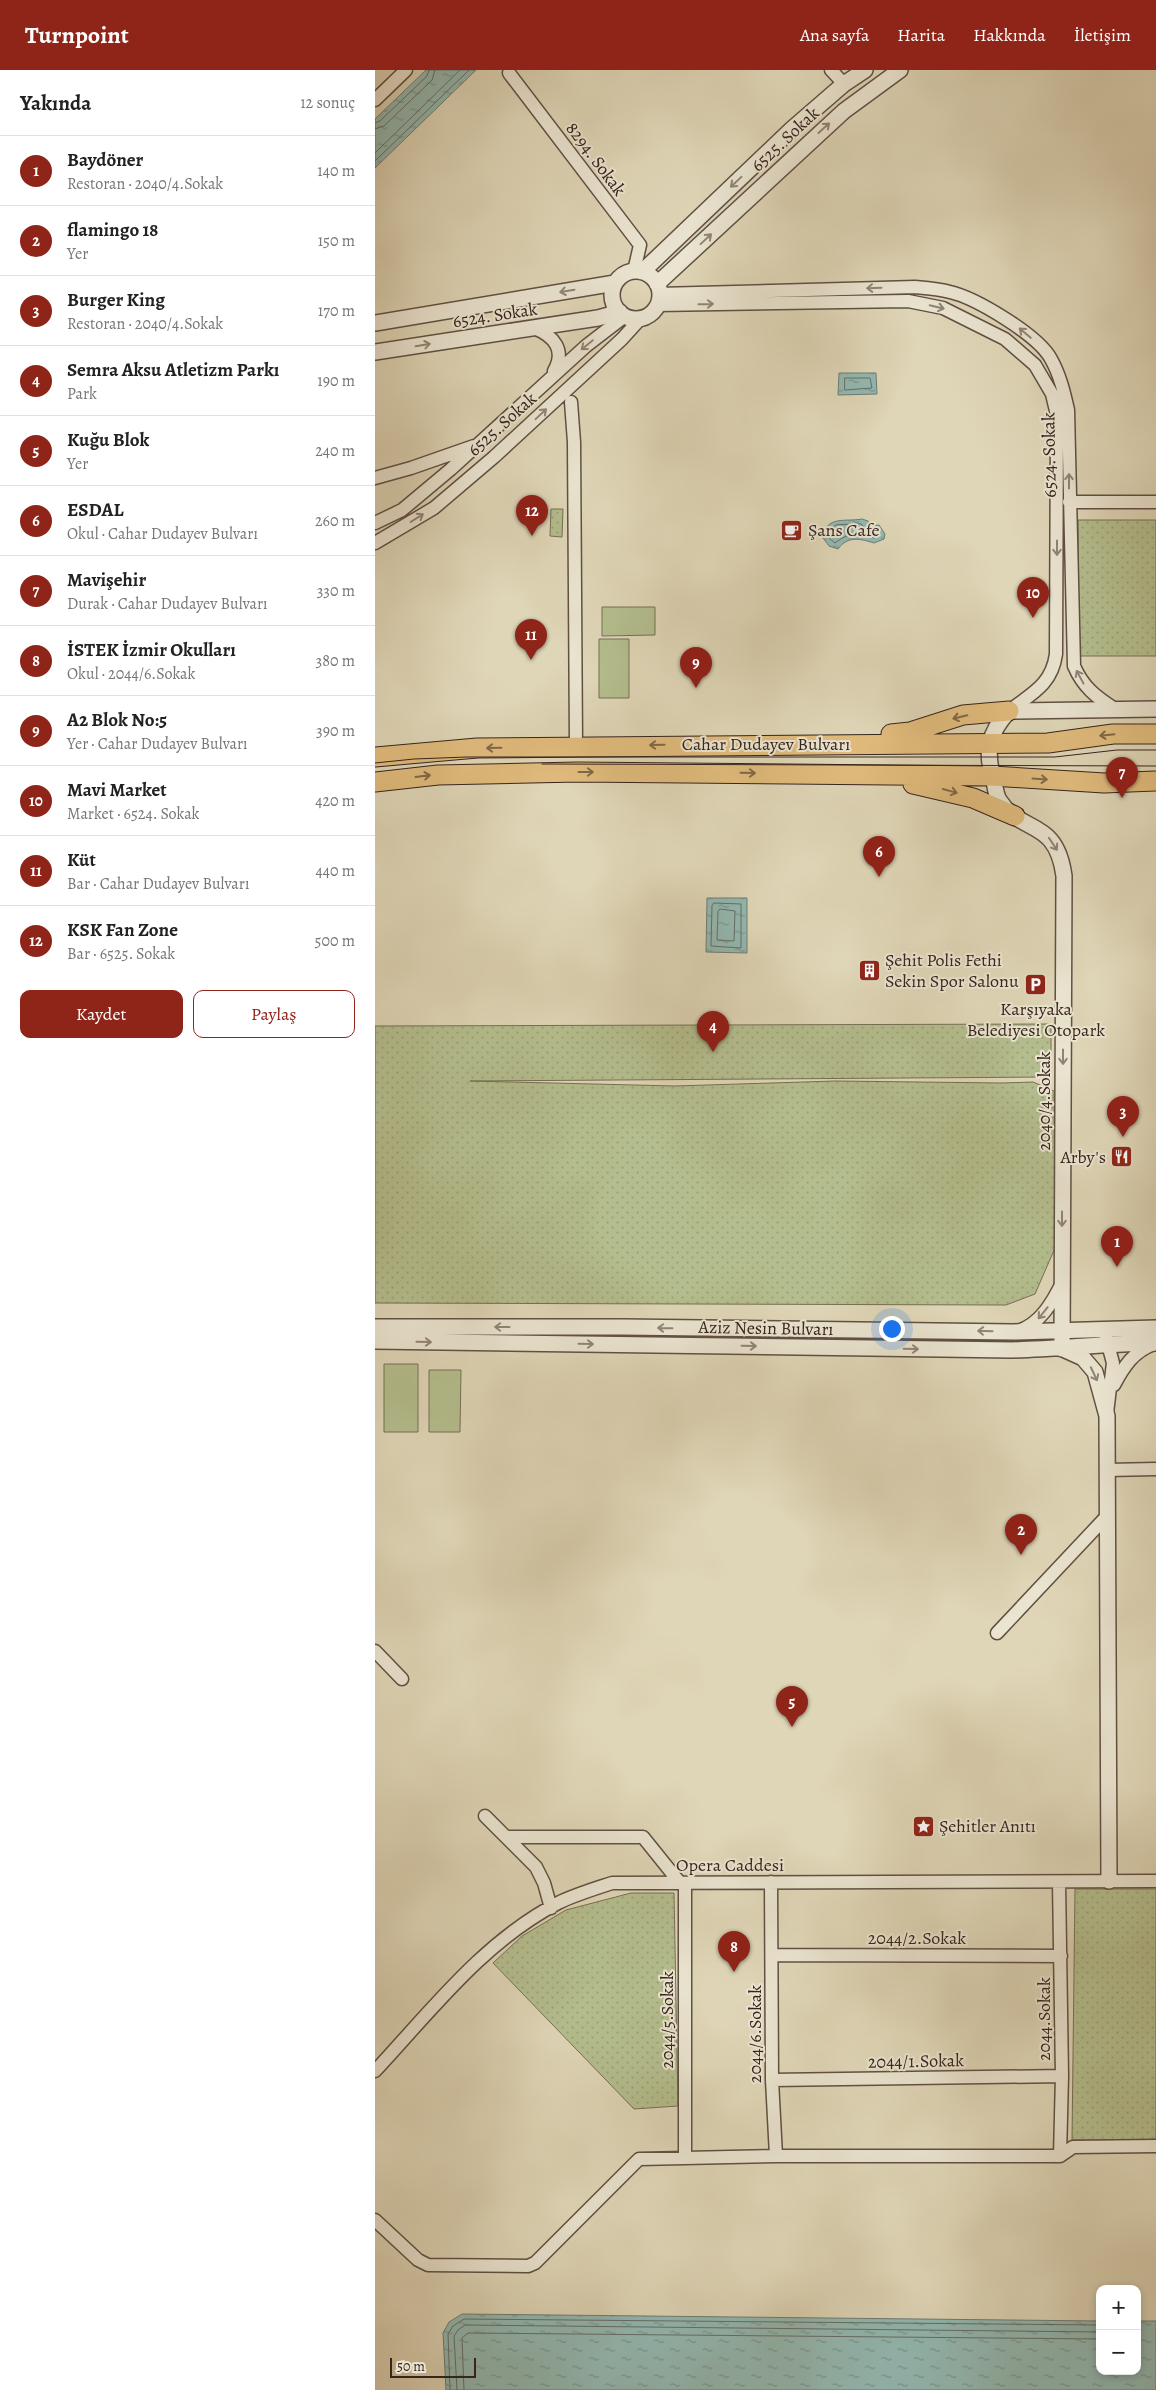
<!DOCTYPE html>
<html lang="tr">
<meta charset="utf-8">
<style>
:root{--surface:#fff;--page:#f2f2f2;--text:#222;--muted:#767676;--line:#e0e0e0;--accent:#8f2418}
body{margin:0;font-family:Alegreya,serif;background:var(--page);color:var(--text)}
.controls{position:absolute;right:15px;bottom:15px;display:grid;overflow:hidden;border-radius:10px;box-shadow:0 2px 8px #0003}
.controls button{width:45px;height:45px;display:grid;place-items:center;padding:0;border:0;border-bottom:1px solid var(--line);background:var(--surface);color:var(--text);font:25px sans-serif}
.scale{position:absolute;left:15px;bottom:12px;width:86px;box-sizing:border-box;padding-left:5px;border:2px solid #36241d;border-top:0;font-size:14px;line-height:18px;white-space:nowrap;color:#36241d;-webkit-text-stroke:4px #eae4d0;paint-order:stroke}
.you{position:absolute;left:516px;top:1258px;width:18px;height:18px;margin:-12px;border:4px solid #fff;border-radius:50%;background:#1a73e8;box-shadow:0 0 0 8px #1a73e833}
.badge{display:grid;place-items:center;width:32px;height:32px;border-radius:50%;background:var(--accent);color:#fff;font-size:16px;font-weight:700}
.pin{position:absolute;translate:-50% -41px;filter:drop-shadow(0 1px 2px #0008)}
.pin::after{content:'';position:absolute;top:26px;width:18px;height:15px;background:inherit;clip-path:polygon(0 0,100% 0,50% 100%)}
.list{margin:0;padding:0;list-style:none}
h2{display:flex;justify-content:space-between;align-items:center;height:65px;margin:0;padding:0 20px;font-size:21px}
h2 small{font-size:16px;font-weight:400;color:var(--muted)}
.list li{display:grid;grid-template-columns:32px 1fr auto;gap:15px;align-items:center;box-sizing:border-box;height:70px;padding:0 20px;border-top:1px solid var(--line)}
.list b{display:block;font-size:19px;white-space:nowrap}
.list p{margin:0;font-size:16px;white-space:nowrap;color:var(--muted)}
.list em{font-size:16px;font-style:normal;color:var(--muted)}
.actions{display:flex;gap:10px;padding:15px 20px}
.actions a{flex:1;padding:11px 0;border:1px solid var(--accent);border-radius:10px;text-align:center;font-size:18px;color:var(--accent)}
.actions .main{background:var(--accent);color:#fff}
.map{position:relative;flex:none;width:781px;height:2320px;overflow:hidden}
header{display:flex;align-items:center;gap:30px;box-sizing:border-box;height:70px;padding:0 25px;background:var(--accent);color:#fff}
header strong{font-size:24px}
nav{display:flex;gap:28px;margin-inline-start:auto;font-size:18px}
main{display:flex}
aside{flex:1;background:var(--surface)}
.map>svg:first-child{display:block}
.green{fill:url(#green-dots);stroke:#757055}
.pitch{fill:#b4bd8d;stroke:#757055}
.water{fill:url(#water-ripples);stroke:#6e7d76}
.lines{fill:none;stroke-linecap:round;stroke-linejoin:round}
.shore{stroke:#646e68;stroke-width:1}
.minor-casing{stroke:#605044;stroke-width:15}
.tertiary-casing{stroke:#605044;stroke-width:18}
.primary-casing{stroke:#36241d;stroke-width:21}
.minor{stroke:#eae4d0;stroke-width:12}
.tertiary{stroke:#eae4d0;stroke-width:15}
.primary{stroke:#e0bb7c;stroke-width:19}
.tram{stroke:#36241d;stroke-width:1}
.oneway{stroke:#908476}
.oneway2{stroke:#826848}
.labels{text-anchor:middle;stroke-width:4;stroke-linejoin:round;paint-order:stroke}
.street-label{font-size:18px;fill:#36241d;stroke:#eae4d0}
.poi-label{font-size:18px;fill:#36241d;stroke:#eae4d0;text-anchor:start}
</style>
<header>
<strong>Turnpoint</strong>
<nav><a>Ana sayfa</a><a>Harita</a><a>Hakkında</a><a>İletişim</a></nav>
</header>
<main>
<aside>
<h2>Yakında<small>12 sonuç</small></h2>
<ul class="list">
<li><span class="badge">1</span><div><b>Baydöner</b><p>Restoran · 2040/4.Sokak</p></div><em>140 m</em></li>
<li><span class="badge">2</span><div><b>flamingo 18</b><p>Yer</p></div><em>150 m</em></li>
<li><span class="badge">3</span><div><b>Burger King</b><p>Restoran · 2040/4.Sokak</p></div><em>170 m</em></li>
<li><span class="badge">4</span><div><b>Semra Aksu Atletizm Parkı</b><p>Park</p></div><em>190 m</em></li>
<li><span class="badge">5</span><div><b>Kuğu Blok</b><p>Yer</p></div><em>240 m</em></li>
<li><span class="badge">6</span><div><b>ESDAL</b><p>Okul · Cahar Dudayev Bulvarı</p></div><em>260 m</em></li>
<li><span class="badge">7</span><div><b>Mavişehir</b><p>Durak · Cahar Dudayev Bulvarı</p></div><em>330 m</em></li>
<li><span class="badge">8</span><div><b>İSTEK İzmir Okulları</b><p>Okul · 2044/6.Sokak</p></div><em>380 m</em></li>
<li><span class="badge">9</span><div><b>A2 Blok No:5</b><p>Yer · Cahar Dudayev Bulvarı</p></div><em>390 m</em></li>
<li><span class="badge">10</span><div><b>Mavi Market</b><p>Market · 6524. Sokak</p></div><em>420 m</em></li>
<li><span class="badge">11</span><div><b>Küt</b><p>Bar · Cahar Dudayev Bulvarı</p></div><em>440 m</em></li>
<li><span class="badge">12</span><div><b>KSK Fan Zone</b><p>Bar · 6525. Sokak</p></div><em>500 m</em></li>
</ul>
<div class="actions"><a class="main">Kaydet</a><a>Paylaş</a></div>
</aside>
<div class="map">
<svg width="781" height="2320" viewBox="0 0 781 2320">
<defs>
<pattern id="green-dots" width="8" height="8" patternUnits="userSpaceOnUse" patternTransform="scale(1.25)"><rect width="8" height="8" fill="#b4bd8d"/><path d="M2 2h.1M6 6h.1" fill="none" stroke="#9ba279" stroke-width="1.8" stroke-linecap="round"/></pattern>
<pattern id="water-ripples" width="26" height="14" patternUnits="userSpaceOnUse" patternTransform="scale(1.25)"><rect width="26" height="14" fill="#93b9b2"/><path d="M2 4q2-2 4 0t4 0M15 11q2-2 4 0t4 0" fill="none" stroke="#799690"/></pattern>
</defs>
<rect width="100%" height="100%" fill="#dfd6b7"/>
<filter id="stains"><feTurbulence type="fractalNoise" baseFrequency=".004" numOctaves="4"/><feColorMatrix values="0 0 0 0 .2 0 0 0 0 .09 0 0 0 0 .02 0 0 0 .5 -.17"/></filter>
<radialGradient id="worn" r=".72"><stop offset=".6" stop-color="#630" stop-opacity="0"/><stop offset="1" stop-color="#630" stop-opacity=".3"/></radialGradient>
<path class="green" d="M176,439H188L187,467L175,466Z
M703,450H781V586H704Z
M676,954V1007L95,1011L300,1016L460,1011L627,1013L658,1012L679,1021L680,1178L660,1224L631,1235L0,1233V956Z
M700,1819H781V2070H697Z
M256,1823H299L303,2036L259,2039L118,1893L147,1866L191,1840Z"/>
<path class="pitch" d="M227,537H280V565L227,566Z
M224,569H254V628H224Z
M9,1294H43V1362H9Z
M54,1300H86L85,1362H54Z"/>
<path class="water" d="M51,0H101L0,98V49Z
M464,303H501L502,324L463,325Z
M487,449L493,451L495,456L504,455L510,464L509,469L499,473C486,469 473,465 463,479L454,476L448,468C450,445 471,452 487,449Z
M332,828H372V883L331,882Z
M87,2244L725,2251V2301H762V2251H781V2320H71L68,2263L74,2252Z"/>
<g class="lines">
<path class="shore" d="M0,53L5,51L52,6L54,0
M0,59L9,56L57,10L60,0
M0,83L85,0
M0,91L94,0
M470,308H495L497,318L470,320Z
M486,454L493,461L502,460L504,466L499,468C485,462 472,463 460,473L453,467L454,460L461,455Z
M339,833L366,834V878L336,876L337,836Z
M345,839L360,841L359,871L342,870L343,842Z
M75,2320L73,2264L78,2256L89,2249L725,2255
M82,2320L79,2266L83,2260L90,2255L725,2262
M89,2320L87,2268L93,2263L725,2269"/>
<defs>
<path id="minor" d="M456,0L469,14
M134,3L265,175L259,201
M0,30L31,0
M284,224L540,217C551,218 564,219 575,222C601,228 663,265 676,289C685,305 689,322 693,340L699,596C708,617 721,627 740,639
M282,235L533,231L568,238L630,269L660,295L677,324L682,345L681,584C677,615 656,624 634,641
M159,258C179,266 191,280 179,301
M196,332L199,372L201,676
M0,408L36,398L99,376
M694,432H781
M0,453L27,440L76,399L211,276L250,246
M0,473L59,438L119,387L247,269L267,247
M643,1261C665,1254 677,1233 687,1213
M731,1267L738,1293L732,1343
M739,1315C749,1296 759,1281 779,1274
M732,1400L781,1399
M622,1563L732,1446
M0,1581L27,1609
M110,1746L161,1797L169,1813L176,1838
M132,1767H268L305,1813
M396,1812L397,2010L401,2086
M684,1812L687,2006L685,2086
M398,1885L686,1886
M0,2001C56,1941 108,1872 183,1833C199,1825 219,1819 237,1813L781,1811
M397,2010L687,2006
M310,2087V1813
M0,2150L43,2190L53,2195L153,2196L160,2193L264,2089L401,2086H685L698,2077L781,2076"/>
<path id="tertiary" d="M237 225a24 24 0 1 1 48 0a24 24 0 1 1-48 0Z
M267,202L417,59L469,14L490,0
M282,214L469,41L525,0
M0,253L240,213
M0,282L223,248L245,242
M0,1257H248L638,1262L781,1258
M0,1271L637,1280C685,1279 733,1273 781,1273
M687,1279L689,806C681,747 646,765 624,730C621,725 620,717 619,711C610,682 613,663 634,641L781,639
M688,1279L708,1288L720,1302L732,1346L734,1811"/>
<path id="primary" d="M516,664L535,662L588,645L634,641
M0,687L102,678L673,673L738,664H781
M0,712L63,705L202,702L617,706L729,713L781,711
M538,714L598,728L640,746"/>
</defs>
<use href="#minor" class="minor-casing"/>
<use href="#tertiary" class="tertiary-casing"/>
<use href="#primary" class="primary-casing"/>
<use href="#minor" class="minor"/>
<use href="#tertiary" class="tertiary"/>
<use href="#primary" class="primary"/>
<path class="tram" d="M0,693L39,689L92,687H680L742,680H781
M167,694L781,696"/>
</g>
<defs><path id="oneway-shaft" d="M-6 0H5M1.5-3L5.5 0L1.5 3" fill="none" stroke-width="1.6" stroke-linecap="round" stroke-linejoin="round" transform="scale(1.25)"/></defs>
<g class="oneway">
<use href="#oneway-shaft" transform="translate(449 58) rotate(-42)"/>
<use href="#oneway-shaft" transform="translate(361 112) rotate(137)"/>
<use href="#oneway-shaft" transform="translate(331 169) rotate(-43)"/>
<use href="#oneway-shaft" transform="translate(499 218) rotate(178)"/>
<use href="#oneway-shaft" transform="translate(192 221) rotate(171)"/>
<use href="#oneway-shaft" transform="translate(331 234) rotate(-1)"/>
<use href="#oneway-shaft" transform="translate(562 237) rotate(13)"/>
<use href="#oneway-shaft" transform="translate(650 263) rotate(-140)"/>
<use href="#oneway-shaft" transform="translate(48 275) rotate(-9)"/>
<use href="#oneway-shaft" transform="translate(212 275) rotate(141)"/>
<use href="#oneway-shaft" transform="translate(166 344) rotate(-43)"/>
<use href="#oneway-shaft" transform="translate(694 411) rotate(-90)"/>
<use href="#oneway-shaft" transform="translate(42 448) rotate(-32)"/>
<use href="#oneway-shaft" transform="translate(682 478) rotate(90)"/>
<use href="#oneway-shaft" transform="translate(705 607) rotate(-118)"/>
<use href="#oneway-shaft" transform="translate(678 774) rotate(56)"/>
<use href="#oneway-shaft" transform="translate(688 987) rotate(90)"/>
<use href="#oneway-shaft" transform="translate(687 1149) rotate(90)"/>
<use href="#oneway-shaft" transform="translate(668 1243) rotate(129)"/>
<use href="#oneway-shaft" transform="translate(127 1257) rotate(-180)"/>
<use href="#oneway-shaft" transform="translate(290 1258) rotate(-179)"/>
<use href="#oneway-shaft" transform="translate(610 1261) rotate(-178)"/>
<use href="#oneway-shaft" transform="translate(49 1272) rotate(1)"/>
<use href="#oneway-shaft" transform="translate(211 1274) rotate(1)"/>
<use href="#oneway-shaft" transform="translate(374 1276) rotate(1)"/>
<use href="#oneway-shaft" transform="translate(536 1279) rotate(1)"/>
<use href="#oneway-shaft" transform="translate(719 1304) rotate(65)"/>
</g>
<g class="oneway2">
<use href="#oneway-shaft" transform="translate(585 647) rotate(167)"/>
<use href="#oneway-shaft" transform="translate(732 665) rotate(174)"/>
<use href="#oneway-shaft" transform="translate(282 675) rotate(179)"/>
<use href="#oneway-shaft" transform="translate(119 678) rotate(179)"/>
<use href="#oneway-shaft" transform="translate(211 702)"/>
<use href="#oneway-shaft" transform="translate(373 703) rotate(1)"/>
<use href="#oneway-shaft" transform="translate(48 706) rotate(-7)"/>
<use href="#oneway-shaft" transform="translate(665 709) rotate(4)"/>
<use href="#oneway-shaft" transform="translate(575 721) rotate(15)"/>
</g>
<defs>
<symbol id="cafe-square" viewBox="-11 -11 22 22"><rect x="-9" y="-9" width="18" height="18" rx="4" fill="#8f2418" stroke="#eae4d0"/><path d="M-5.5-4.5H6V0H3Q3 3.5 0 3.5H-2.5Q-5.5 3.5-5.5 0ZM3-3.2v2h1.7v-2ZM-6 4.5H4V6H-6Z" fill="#fff"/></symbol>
<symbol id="building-square" viewBox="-11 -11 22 22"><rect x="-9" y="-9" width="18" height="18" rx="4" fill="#8f2418" stroke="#eae4d0"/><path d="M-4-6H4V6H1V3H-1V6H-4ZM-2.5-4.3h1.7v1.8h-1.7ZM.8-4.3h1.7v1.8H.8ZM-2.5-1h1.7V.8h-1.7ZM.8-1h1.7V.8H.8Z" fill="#fff"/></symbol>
<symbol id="parking-square" viewBox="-11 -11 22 22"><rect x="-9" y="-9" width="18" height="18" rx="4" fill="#8f2418" stroke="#eae4d0"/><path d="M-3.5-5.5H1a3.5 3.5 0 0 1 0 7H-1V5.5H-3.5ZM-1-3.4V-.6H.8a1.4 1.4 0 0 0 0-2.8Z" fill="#fff"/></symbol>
<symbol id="restaurant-square" viewBox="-11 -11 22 22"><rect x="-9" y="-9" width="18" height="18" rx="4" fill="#8f2418" stroke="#eae4d0"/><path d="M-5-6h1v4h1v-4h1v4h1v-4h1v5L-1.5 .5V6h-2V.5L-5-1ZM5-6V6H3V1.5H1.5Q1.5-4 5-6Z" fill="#fff"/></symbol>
<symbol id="sight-square" viewBox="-11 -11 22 22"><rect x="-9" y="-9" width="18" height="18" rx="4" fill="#8f2418" stroke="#eae4d0"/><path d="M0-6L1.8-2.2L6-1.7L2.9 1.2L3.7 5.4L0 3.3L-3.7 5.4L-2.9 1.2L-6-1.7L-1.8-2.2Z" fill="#fff"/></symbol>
</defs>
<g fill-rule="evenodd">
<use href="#cafe-square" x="404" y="448" width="25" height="25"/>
<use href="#building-square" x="482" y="888" width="25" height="25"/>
<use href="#parking-square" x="648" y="902" width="25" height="25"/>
<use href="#restaurant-square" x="734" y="1074" width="25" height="25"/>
<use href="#sight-square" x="536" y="1744" width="25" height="25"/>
</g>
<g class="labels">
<g class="street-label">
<text transform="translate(410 69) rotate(-43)" y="6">6525. Sokak</text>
<text transform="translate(221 89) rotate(53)" y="6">8294. Sokak</text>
<text transform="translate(120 245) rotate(-9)" y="6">6524. Sokak</text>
<text transform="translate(127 354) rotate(-42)" y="6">6525. Sokak</text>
<text transform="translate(674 385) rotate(-91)" y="6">6524. Sokak</text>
<text x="391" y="680">Cahar Dudayev Bulvarı</text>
<text transform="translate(669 1031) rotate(-90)" y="6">2040/4.Sokak</text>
<text transform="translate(391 1258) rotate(1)" y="6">Aziz Nesin Bulvarı</text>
<text x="355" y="1801">Opera Caddesi</text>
<text x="542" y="1874">2044/2.Sokak</text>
<text transform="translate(669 1949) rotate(-90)" y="6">2044.Sokak</text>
<text transform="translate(292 1950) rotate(-90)" y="6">2044/5.Sokak</text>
<text transform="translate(380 1964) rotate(-90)" y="6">2044/6.Sokak</text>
<text transform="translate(541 1991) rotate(-1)" y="6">2044/1.Sokak</text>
</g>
<g class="poi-label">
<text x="433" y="466">Şans Cafe</text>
<text x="510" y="896">Şehit Polis Fethi<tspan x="510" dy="21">Sekin Spor Salonu</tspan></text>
<text x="661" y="945" text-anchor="middle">Karşıyaka<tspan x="661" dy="21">Belediyesi Otopark</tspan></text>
<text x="731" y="1093" text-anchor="end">Arby's</text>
<text x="564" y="1762">Şehitler Anıtı</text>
</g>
</g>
<rect width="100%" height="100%" filter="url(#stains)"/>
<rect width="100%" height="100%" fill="url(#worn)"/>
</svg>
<div class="controls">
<button>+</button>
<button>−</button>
</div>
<div class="scale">50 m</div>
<div class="you"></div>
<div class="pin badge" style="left:742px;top:1197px">1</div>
<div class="pin badge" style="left:646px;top:1485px">2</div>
<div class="pin badge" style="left:748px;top:1067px">3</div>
<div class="pin badge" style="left:338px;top:982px">4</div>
<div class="pin badge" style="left:417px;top:1657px">5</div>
<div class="pin badge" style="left:504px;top:807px">6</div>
<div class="pin badge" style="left:747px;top:728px">7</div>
<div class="pin badge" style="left:359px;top:1902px">8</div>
<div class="pin badge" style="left:321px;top:618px">9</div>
<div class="pin badge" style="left:658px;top:548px">10</div>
<div class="pin badge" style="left:156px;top:590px">11</div>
<div class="pin badge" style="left:157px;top:466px">12</div>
</div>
</main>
